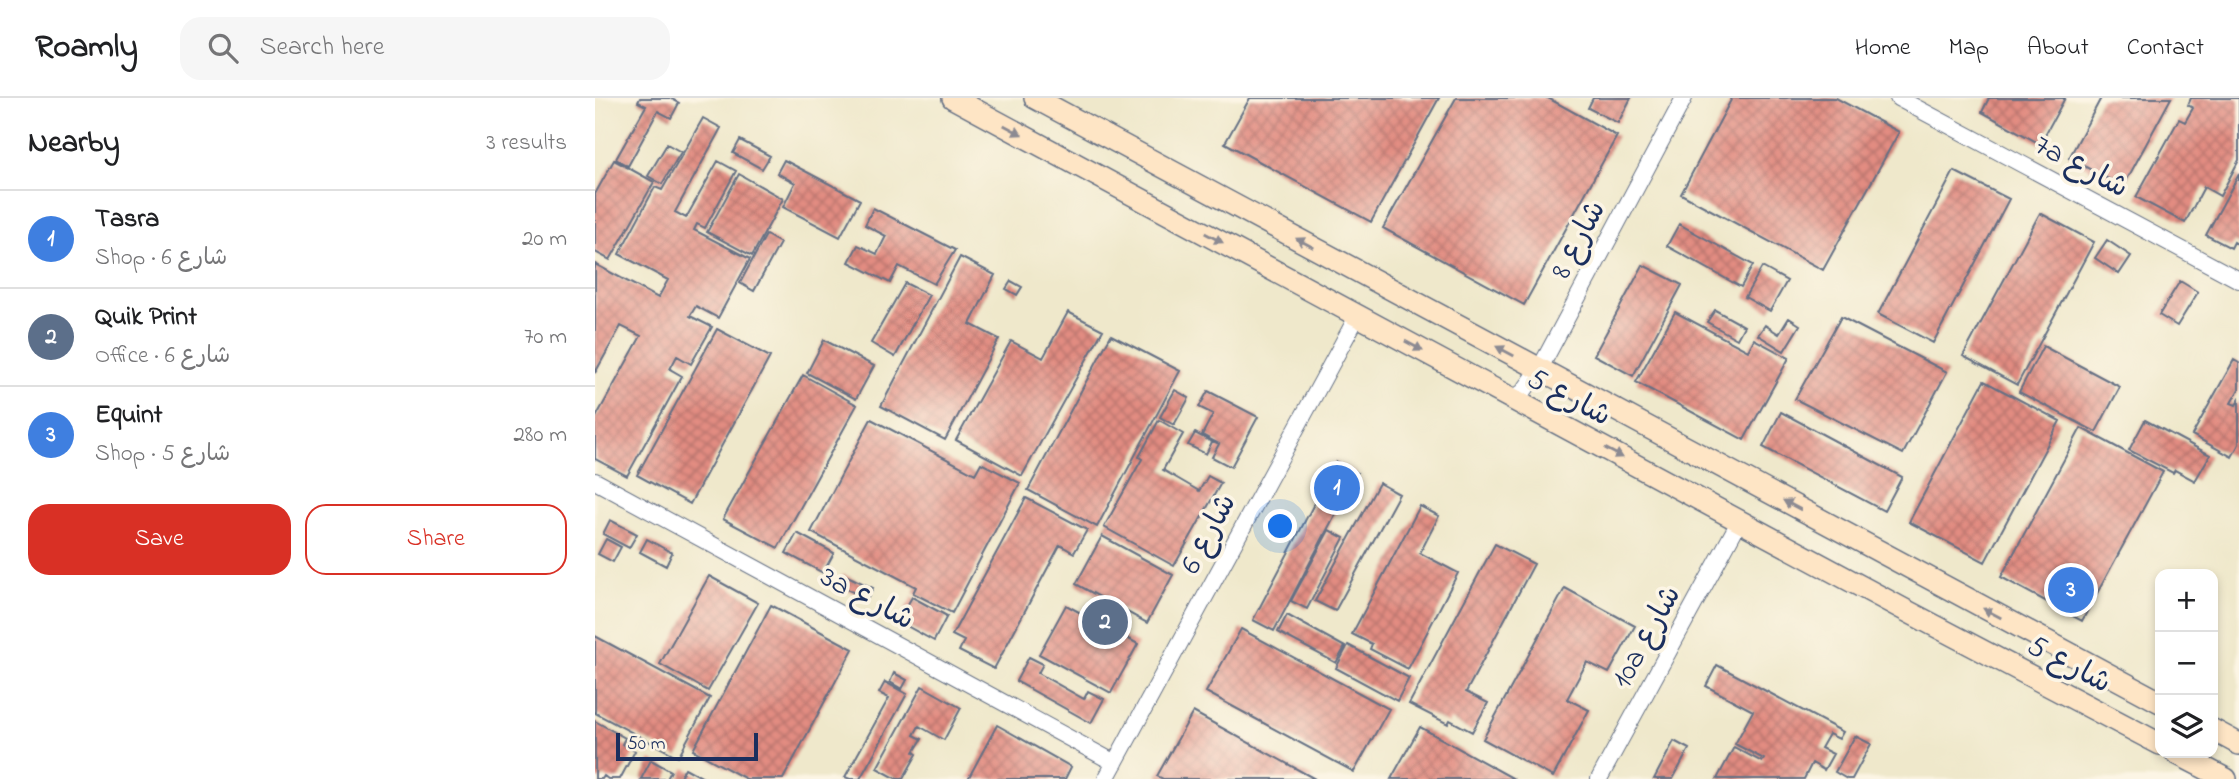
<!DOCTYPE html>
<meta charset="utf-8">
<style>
:root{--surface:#fff;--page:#f6f6f6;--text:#202124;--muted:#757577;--line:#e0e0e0;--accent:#d93025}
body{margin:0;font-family:"Indie Flower","Playpen Sans Arabic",sans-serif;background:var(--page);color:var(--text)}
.controls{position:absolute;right:21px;bottom:21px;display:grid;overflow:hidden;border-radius:14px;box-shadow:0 4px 10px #0003}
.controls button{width:63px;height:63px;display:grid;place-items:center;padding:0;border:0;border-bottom:2px solid var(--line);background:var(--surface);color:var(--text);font:35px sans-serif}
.scale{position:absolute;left:21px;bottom:18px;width:142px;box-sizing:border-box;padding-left:7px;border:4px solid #1b2f5e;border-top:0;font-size:19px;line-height:24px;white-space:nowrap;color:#1b2f5e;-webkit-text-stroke:5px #fcf5e5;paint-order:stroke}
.you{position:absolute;left:686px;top:429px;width:24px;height:24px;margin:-18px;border:5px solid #fff;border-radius:50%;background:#1a73e8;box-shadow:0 0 0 10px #1a73e833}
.badge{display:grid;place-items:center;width:46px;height:46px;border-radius:50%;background:var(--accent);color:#fff;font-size:23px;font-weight:700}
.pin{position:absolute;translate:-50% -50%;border:4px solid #fff;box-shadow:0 2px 7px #0006}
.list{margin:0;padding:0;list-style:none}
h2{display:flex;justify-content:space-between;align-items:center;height:91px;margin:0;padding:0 28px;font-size:30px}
h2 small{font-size:23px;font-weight:400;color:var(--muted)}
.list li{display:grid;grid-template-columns:46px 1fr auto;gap:21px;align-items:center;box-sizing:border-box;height:98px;padding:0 28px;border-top:2px solid var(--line)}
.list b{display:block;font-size:26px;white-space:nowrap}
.list p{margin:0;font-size:23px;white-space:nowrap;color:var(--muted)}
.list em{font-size:23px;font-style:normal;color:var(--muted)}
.actions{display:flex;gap:14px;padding:21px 28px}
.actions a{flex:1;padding:16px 0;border:2px solid var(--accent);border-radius:21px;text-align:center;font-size:24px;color:var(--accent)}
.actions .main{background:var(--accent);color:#fff}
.icon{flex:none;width:38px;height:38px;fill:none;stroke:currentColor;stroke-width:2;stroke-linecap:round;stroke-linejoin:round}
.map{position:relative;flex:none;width:1644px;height:681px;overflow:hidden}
header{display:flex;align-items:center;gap:42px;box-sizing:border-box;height:98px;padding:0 35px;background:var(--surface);border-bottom:2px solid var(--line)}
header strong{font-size:33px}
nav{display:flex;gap:38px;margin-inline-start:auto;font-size:24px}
.search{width:490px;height:63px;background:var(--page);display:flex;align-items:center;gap:18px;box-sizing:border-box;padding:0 24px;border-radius:21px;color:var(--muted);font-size:26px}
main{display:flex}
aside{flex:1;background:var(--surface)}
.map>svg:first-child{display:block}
.building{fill:url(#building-cross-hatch)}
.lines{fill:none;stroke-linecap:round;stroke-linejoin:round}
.street-casing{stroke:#657084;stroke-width:18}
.secondary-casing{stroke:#657084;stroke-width:24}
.street{stroke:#fff;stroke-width:16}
.secondary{stroke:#fee5c5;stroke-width:21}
.oneway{fill:#8c8a92}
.labels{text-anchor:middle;stroke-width:7;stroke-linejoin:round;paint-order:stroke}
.street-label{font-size:30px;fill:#1b2f5e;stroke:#fcf5e5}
</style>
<header>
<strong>Roamly</strong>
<div class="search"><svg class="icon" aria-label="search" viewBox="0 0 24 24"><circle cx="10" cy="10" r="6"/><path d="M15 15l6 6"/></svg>Search here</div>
<nav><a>Home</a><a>Map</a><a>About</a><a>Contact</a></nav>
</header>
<main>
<aside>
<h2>Nearby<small>3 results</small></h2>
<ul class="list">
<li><span class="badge" style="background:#3f7fe0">1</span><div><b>Tasra</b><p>Shop · شارع 6</p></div><em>20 m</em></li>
<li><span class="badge" style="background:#5c6f8a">2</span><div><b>Quik Print</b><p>Office · شارع 6</p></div><em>70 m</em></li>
<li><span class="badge" style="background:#3f7fe0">3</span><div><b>Equint</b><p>Shop · شارع 5</p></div><em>280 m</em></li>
</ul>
<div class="actions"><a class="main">Save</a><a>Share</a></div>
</aside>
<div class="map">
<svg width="1644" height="681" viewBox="0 0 1644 681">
<defs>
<pattern id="building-cross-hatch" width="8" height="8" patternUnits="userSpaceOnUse" patternTransform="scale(1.75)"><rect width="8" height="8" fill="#e28c81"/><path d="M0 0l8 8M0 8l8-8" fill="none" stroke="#b6736d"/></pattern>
</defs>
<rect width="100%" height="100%" fill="#fcf5e5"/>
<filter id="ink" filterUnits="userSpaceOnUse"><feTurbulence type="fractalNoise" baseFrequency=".0143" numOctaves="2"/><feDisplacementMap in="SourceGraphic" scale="14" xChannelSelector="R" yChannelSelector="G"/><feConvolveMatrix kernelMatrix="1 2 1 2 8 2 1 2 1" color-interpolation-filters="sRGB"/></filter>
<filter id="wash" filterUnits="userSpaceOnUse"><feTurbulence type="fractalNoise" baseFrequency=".00686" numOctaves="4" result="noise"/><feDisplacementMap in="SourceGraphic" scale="28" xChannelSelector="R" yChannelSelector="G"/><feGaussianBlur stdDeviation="1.57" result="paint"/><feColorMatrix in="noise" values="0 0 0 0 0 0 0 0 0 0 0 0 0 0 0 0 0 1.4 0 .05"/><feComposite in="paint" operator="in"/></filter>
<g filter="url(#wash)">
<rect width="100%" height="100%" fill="#efe8cb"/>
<g id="blocks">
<path class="building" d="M45,0H75L84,5L76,20L63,13L33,68L21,61L51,8L43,4Z
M655,0H844L776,124L630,45Z
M861,0H953L1022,38L929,207L788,130Z
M998,0H1036L1023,25L993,10Z
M1137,0H1241L1304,34L1228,172L1086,96Z
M1394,0H1470L1445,46L1387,14Z
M1506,0H1576L1528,89L1474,60Z
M1596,0H1644V62L1625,98L1609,89L1590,125L1541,99L1584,21L1590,24L1598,10L1593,7Z
M108,20L126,30L80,114L91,120L123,63L141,73L110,130L102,126L99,132L155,161L123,220L101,208L95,218L117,229L96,266L82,258L75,271L87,278L32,378L0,361V321L46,238L26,228L0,275V166L63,200L73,182L24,156L60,89L67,92Z
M145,42L175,58L167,71L138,55Z
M72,46L86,54L67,86L53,78Z
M19,62L59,84L15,162L0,154V96Z
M189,62L265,102L245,139L188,109L200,85L182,75Z
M1359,73L1414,101L1338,245L1283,216Z
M144,76L188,101L157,158L112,134Z
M1644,76V147L1639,144L1636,150L1611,137Z
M278,110L360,152L339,186L304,168L295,185L254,164L263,147L282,156L291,138L270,127Z
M1445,115L1499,144L1422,287L1368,258Z
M1084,126L1158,167L1146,189L1072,148Z
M171,137L185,145L159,193L145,185Z
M1512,142L1536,158L1524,176L1500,160Z
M365,159L400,177L375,226L404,241L350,342L286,308Z
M1048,167L1087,187L1038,278L999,257Z
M1167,169L1192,183L1175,213L1150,199Z
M416,183L427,189L422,197L411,191Z
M1585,183L1603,194L1582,228L1564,217Z
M310,185L334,197L300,259L276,245Z
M1120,212L1149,228L1142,241L1112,224Z
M473,214L508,232L427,378L361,342L416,243L448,260Z
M1080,214L1153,253L1159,241L1194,260L1149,342L1041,284Z
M1246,219L1352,274L1308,356L1200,301Z
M1194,220L1205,227L1189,253L1163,237L1170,227L1184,236Z
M122,231L175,259L95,406L42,377Z
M516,237L585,273L502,429L433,392Z
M229,242L279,268L261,301L212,275Z
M1448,248L1525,289L1501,334L1424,294Z
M1639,262L1644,265V291L1636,305L1641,307L1644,302V346L1637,359L1597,337Z
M208,277L262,307L183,450L128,421Z
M1389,283L1465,323L1390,464L1314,424Z
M580,292L594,300L579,327L565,319Z
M613,293L663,319L636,369L617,359L624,346L607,337L618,316L604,309Z
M1186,314L1307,379L1289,413L1168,349Z
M276,321L380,376L386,365L425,385L357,515L318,495L321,489L216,434Z
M564,322L588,336L568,372L604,393L613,378L626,385L579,468L509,429L547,361L544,359Z
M1550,322L1615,357L1600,383L1580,372L1578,375L1534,352Z
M1486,330L1568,374L1487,523L1406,479Z
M600,335L617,344L611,356L593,347Z
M741,364L762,375L679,533L658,522Z
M784,385L804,396L740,513L720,503Z
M431,400L492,432L479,455L465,447L399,571L364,553L369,543L357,537Z
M825,408L844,418L825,455L863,475L813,571L775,551L777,546L757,536Z
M15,422L42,436L34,450L8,436Z
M734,432L749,440L712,511L696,503Z
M202,435L239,455L228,475L191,455Z
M507,438L578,477L552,525L481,486Z
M11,441L26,449L18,464L3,456Z
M52,441L77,455L71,468L45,454Z
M900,446L939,466L871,594L893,605L877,634L855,622L853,626L814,606Z
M248,476L278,490L272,501L243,487Z
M114,478L163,505L113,593L65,566Z
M970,490L1040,528L1014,575L992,564L972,601L994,612L958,679L888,641Z
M317,499L352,518L339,543L303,523Z
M176,507L258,551L188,681H151L98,652Z
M471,507L543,546L516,595L444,556Z
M692,517L750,549L741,565L683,534Z
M646,531L794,611L759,674L611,594Z
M0,538L115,600L83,659L0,615Z
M753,547L814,580L802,603L741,570Z
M434,559L448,566L443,575L489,601L493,593L509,601L496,625L421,583Z
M1122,567L1248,634L1244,641L1234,636L1226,650L1238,656L1229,672L1217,665L1209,681H1122L1139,649L1167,664L1169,661L1140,646L1158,613L1111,588Z
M299,575L312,582L307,591L295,584Z
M290,584L312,596L265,681H255L250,679L294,600L284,595Z
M327,588L366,610L349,642L324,628L319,637L327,641L319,654L322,656L308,681H302L282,670Z
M598,614L720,681H568L562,678Z
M0,623L30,640L27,646L40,653L25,681H13L9,678L7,681H0Z
M402,627L476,669L470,681H373Z
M825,629L919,681H796Z
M1260,638L1276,646L1257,681H1252L1240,674Z
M1079,643L1094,651L1078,681H1059Z
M56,662L76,673L72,681H46Z
M90,670L110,681H84Z"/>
</g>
</g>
<g filter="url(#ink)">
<use href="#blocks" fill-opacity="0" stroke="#657084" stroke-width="2"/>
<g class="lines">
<defs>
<path id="street" d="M1303,0L1644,182
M917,302L928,294L944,272L1089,0
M0,383L520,665
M511,681L763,217
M1004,681L1145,422"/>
<path id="secondary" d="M358,0L1308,511L1565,646
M440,0L1565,604
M1618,632L1644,646
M1581,655L1631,681"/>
</defs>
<use href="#street" class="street-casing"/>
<use href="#secondary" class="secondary-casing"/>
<use href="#street" class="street"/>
<use href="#secondary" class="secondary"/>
</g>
<defs><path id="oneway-solid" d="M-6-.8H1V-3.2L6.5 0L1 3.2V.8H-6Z" transform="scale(1.75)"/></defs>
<g class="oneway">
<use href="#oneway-solid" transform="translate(418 32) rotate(28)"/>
<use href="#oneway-solid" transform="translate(619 140) rotate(28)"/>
<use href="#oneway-solid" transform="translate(710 145) rotate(-152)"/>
<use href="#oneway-solid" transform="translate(819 248) rotate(29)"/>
<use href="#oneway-solid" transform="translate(910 253) rotate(-152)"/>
<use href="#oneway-solid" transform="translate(1019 355) rotate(28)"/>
<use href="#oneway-solid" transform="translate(1197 407) rotate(-152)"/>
<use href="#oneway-solid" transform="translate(1397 515) rotate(-152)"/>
</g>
</g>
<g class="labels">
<g class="street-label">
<text transform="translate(1487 67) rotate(28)" y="10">7a شارع</text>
<text transform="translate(982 141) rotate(-62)" y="10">شارع 8</text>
<text transform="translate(975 298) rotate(28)" y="10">شارع 5</text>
<text transform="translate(612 435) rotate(-62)" y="10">شارع 6</text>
<text transform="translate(273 499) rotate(28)" y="10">3a شارع</text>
<text transform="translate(1050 538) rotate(-61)" y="10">10a شارع</text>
<text transform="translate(1475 565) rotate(28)" y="10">شارع 5</text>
</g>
</g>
</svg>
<div class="controls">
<button>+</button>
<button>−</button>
<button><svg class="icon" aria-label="layers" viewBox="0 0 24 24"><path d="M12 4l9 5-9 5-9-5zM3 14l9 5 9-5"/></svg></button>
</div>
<div class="scale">50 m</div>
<div class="you"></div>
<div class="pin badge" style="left:742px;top:390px;background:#3f7fe0">1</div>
<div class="pin badge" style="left:510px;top:524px;background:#5c6f8a">2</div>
<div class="pin badge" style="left:1476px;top:492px;background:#3f7fe0">3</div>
</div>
</main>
